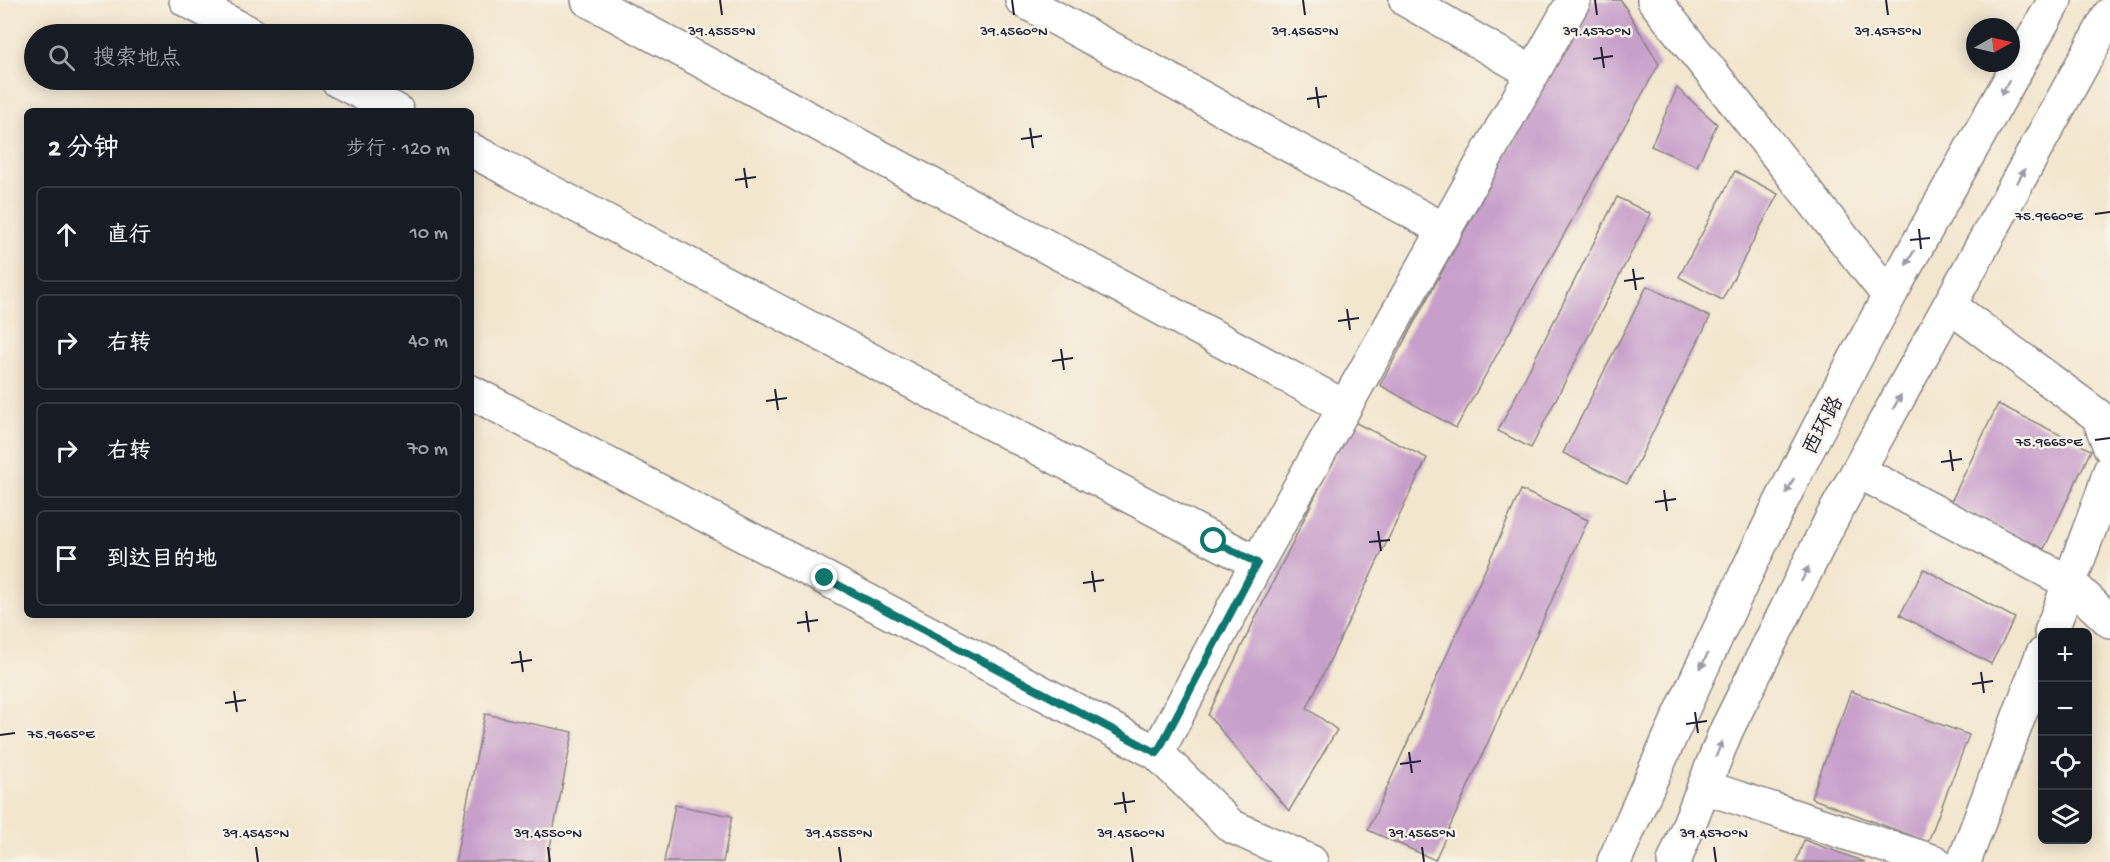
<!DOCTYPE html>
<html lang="zh">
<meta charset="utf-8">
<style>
:root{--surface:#171b24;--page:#20242c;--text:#f1f3f6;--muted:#9ea1a6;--line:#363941}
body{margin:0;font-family:"Gochi Hand","LXGW WenKai TC",sans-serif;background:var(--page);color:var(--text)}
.controls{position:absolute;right:18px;bottom:18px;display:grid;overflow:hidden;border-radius:9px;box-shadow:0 3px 15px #0003}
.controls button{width:54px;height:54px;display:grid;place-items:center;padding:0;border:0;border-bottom:2px solid var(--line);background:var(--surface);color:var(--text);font:30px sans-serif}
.compass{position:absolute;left:1966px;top:18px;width:54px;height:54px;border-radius:50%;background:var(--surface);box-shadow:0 3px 15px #0003;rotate:82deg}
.stop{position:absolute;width:18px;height:18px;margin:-14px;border:4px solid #0f766e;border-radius:50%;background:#fff}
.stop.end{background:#0f766e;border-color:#fff;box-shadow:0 2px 6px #0008}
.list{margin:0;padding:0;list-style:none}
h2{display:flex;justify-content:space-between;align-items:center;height:78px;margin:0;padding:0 24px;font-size:26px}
h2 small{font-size:20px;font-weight:400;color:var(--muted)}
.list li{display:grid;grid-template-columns:39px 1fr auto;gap:18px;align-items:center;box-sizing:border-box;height:96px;margin:0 12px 12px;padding:0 12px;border:2px solid var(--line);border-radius:9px}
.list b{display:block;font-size:22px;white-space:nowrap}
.list em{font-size:20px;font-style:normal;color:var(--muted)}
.icon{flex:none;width:33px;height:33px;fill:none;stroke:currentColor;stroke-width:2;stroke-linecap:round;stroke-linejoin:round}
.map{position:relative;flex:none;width:2110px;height:862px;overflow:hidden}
.search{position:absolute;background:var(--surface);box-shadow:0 3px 15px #0003;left:24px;top:24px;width:450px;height:66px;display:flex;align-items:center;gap:15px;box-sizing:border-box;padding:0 21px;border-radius:33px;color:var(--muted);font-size:22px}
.panel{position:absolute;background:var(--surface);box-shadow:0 3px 15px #0003;left:24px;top:108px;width:450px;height:510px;border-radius:9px}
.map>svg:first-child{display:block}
.building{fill:#c79fcb}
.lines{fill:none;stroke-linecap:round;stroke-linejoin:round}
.minor-casing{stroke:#8a8484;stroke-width:36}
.major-casing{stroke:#8a8484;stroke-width:36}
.minor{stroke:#fff;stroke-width:33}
.major{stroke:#fff;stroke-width:33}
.oneway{fill:#9c9ca7}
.route{stroke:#0f766e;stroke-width:8}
.ticks{fill:none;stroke:#22223b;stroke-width:2}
.labels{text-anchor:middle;stroke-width:5;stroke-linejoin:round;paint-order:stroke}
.street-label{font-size:21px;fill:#22223b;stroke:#f7f3e8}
.ticks-label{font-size:15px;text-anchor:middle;fill:#22223b;stroke:#f7f3e8;stroke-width:5;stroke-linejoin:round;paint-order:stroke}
</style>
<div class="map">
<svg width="2110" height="862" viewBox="0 0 2110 862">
<rect width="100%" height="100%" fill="#f7f3e8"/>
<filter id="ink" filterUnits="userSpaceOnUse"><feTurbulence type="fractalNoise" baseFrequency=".0167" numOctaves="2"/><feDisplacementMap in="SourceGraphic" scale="12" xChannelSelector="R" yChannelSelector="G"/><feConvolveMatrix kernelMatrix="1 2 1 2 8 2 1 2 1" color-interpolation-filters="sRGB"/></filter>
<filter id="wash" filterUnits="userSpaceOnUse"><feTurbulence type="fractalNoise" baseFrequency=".008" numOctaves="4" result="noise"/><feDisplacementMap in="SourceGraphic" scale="24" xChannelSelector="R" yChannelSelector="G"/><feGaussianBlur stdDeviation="1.35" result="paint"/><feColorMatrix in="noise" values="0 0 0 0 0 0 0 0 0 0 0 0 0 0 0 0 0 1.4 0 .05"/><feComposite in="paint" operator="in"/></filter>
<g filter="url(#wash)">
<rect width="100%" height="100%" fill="#f3e6ce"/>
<g id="blocks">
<path class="building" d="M1621,0L1659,64L1456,428L1380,385L1591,1Z
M1677,88L1717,124L1697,166L1651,146Z
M1735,171L1778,194L1722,300L1679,277Z
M1617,197L1651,214L1531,448L1498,431Z
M1647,286L1710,317L1627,484L1563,453Z
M1998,404L2091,450L2044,549L1950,504Z
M1352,421L1427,458L1307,708L1337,730L1289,811L1208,715Z
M1521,490L1588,520L1435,860L1368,830Z
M1924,569L2015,618L1991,664L1900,615Z
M1851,691L1969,735L1928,842L1811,798Z
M485,714L573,732L547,862H455Z
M675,805L732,816L723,862H664Z
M1804,840L1865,862H1796Z"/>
</g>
</g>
<g filter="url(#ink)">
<use href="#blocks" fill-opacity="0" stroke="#8a8484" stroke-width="1.5"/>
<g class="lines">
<defs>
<path id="minor" d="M186,0L251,34
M588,0L1345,407
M1022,0L1445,230
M1406,0L1533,73
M1654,0L1889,296
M337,80L397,111
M471,150L1257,563
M1950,306L2098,416L2110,447
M471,392L1157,753
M1858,471L2070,583L2110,621
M2051,632L2102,496L2110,471
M1704,787L1935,862
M1311,862L1231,826L1157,753L1257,563L1574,0
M1964,862L2042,655"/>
<path id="major" d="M1614,862C1668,740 1723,619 1782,500C1867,330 1962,166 2055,0
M1674,862L1726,731L1831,520L2110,14"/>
</defs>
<use href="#minor" class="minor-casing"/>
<use href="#major" class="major-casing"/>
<use href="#minor" class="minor"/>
<use href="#major" class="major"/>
</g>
<defs><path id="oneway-solid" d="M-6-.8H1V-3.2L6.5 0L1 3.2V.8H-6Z" transform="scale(1.5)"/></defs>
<g class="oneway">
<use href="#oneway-solid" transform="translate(2005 88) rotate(119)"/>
<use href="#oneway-solid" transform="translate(2021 176) rotate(-61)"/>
<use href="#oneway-solid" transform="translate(1910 258) rotate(119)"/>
<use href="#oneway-solid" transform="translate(1897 402) rotate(-61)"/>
<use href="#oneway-solid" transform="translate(1790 486) rotate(118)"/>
<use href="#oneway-solid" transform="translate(1805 574) rotate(-64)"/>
<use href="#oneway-solid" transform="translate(1704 661) rotate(116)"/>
<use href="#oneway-solid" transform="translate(1719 749) rotate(-68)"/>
</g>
</g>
<g class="lines" filter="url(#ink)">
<path class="route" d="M825,578L1157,753L1257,563L1214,541"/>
</g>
<path class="ticks" d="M720,0L722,15M1012,0L1014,15M1303,0L1305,15M1595,0L1597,15M1886,0L1888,15M1601,47L1604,68M1593,59L1613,56M1316,87L1319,108M1307,99L1327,96M1030,128L1033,148M1021,139L1042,136M744,168L747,188M735,180L756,177M2095,214L2110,212M1919,229L1921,249M1910,240L1930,238M1633,269L1636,290M1624,281L1644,278M1347,309L1350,330M1338,321L1359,318M1061,349L1064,370M1052,361L1073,358M775,389L778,410M766,401L787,398M2095,440L2110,438M1950,450L1953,471M1941,462L1962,459M1664,490L1667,511M1655,502L1676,499M1378,531L1381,551M1369,542L1390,540M1092,571L1095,592M1083,583L1104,580M806,611L809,632M797,623L818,620M520,651L523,672M511,663L532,660M1981,672L1984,693M1972,684L1993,681M234,691L237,712M225,703L246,700M1695,712L1698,733M1686,724L1707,721M0,735L15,733M1409,752L1412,773M1400,764L1421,761M1123,792L1126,813M1114,804L1135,801M256,847L258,862M548,847L550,862M839,847L841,862M1131,847L1133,862M1422,847L1424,862M1714,847L1716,862"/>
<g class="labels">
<g class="street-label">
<text transform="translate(1822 425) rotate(-62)" y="7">西环路</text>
</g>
</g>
<g class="ticks-label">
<text x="722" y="35">39.4555°N</text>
<text x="1014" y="35">39.4560°N</text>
<text x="1305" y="35">39.4565°N</text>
<text x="1597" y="35">39.4570°N</text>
<text x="1888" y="35">39.4575°N</text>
<text x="2049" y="220">75.9660°E</text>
<text x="2049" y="446">75.9665°E</text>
<text x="61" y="738">75.9665°E</text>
<text x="256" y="837">39.4545°N</text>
<text x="548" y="837">39.4550°N</text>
<text x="839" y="837">39.4555°N</text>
<text x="1131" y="837">39.4560°N</text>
<text x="1422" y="837">39.4565°N</text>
<text x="1714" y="837">39.4570°N</text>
</g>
</svg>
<div class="controls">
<button>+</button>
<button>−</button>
<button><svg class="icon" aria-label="locate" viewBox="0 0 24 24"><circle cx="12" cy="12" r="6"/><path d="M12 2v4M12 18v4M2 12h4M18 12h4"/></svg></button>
<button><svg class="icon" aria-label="layers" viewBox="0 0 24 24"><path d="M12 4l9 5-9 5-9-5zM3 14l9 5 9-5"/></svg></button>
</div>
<svg class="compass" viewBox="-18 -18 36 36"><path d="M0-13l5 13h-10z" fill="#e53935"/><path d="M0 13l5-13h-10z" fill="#9ea1a6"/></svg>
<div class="stop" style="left:1214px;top:541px"></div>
<div class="stop end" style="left:825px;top:578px"></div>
<div class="search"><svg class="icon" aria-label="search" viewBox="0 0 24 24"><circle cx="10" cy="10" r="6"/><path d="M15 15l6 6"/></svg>搜索地点</div>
<section class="panel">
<h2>2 分钟<small>步行 · 120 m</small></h2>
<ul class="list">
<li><svg class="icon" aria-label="ahead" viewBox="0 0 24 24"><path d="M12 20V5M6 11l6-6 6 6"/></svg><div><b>直行</b></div><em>10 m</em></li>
<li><svg class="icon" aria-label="right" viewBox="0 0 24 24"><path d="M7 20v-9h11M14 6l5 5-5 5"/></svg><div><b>右转</b></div><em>40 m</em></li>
<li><svg class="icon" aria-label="right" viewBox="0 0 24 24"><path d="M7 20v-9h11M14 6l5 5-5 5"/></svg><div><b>右转</b></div><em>70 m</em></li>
<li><svg class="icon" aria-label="arrive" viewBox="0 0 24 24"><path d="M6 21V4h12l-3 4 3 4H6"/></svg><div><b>到达目的地</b></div></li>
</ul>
</section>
</div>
